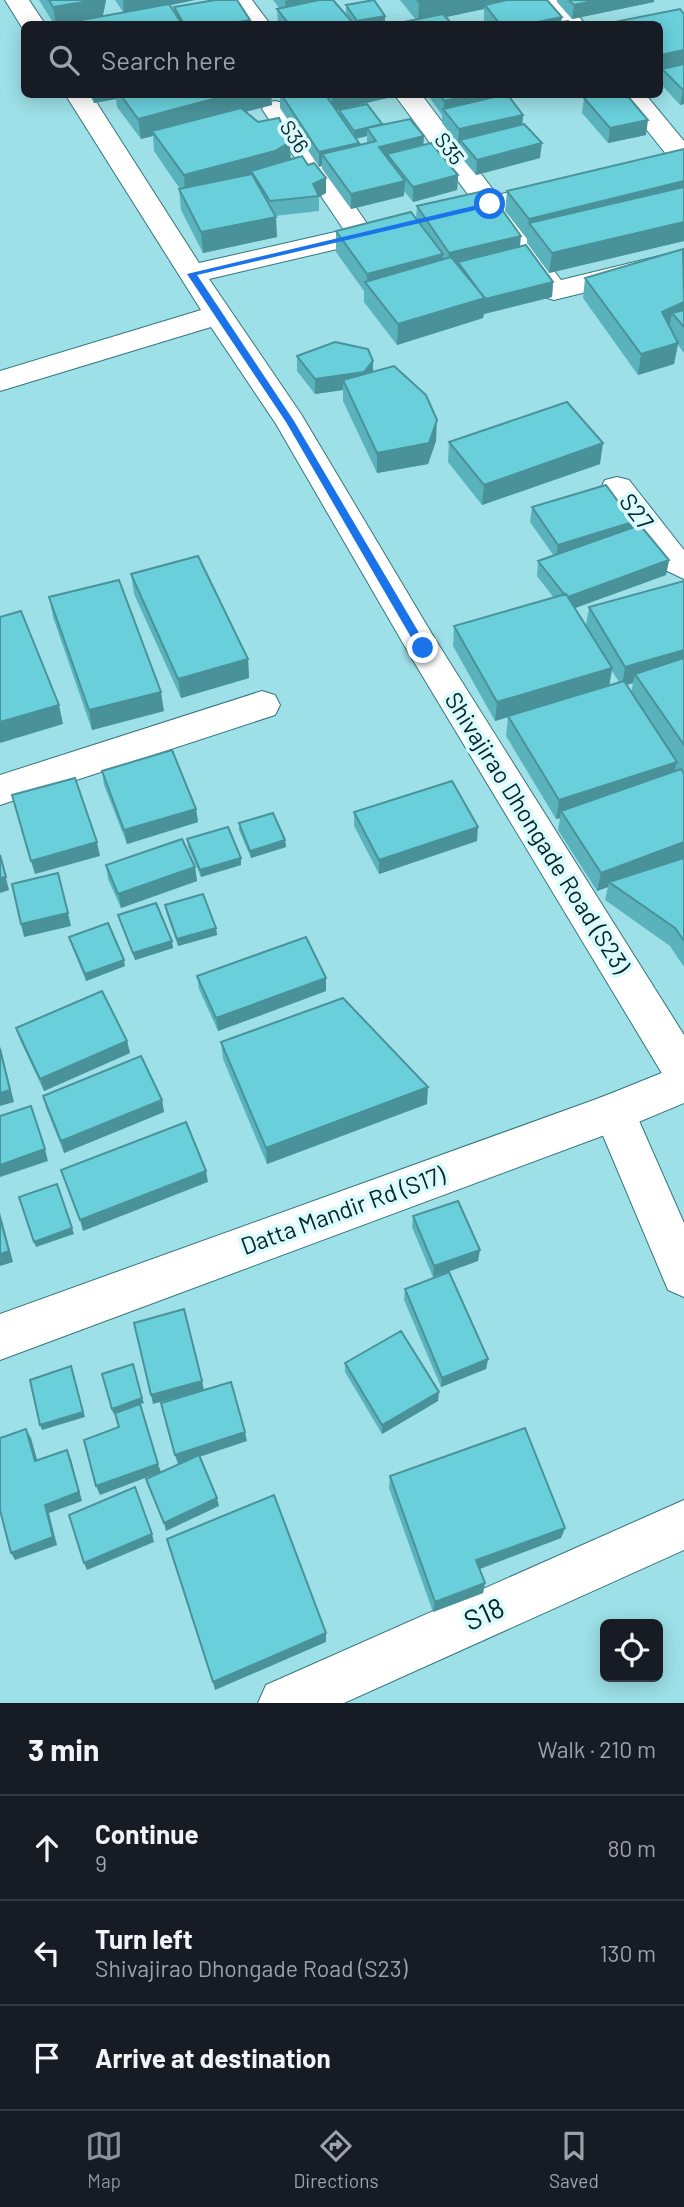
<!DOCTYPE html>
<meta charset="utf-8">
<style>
:root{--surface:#171b24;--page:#20242c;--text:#f1f3f6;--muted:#9ea1a6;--line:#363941;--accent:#8c9099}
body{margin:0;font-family:Barlow,sans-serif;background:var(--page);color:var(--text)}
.controls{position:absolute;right:21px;bottom:21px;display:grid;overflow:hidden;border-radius:10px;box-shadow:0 4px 18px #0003}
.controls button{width:63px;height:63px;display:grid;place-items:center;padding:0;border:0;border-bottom:2px solid var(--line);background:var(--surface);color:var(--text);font:35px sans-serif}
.stop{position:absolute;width:21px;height:21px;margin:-16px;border:5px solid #1a73e8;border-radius:50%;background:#fff}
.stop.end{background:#1a73e8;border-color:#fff;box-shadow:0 2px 7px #0008}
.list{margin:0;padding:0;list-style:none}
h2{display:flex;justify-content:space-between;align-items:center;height:91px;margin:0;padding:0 28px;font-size:30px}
h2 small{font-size:23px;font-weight:400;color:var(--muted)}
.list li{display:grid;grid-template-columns:46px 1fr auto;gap:21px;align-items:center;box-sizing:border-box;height:105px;padding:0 28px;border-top:2px solid var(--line)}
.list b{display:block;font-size:26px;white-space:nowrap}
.list p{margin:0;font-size:23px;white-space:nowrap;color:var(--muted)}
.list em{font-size:23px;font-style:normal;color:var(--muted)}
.icon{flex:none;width:38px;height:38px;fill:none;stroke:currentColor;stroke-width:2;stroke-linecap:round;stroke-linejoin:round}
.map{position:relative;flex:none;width:684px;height:1703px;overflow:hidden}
.search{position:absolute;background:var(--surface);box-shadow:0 4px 18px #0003;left:21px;right:21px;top:21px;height:77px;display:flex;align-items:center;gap:18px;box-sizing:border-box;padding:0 24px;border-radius:10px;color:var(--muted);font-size:26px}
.sheet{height:406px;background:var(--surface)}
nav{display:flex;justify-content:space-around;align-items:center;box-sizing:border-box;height:98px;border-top:2px solid var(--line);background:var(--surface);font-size:19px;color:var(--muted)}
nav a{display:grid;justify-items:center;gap:4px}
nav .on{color:var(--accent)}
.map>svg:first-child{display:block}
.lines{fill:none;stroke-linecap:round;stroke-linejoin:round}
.minor-casing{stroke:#34767d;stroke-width:2}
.tertiary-casing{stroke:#34767d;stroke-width:2}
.minor{fill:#fff;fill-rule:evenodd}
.tertiary{fill:#fff;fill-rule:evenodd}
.wall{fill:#5ab3bc;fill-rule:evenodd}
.shaded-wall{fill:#4a9299}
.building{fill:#69d0db;stroke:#4a9299;stroke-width:2}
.route{fill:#1a73e8}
.labels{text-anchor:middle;stroke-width:7;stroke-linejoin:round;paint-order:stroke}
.far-street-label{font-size:21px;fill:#072326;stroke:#dafbfe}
.street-label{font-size:24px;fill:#072326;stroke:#dafbfe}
.near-street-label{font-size:28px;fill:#072326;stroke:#dafbfe}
</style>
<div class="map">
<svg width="684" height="1703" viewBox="0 0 684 1703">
<rect width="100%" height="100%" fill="#9de0e7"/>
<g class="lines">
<defs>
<path id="minor" d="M5,0H29L45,24H24L23,29Z
M227,0H252L270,24H245Z
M540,0H565L585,24H559Z
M65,94H91L199,263L344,230L262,109L266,103L275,101L284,103L368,225L387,220L397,223L401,229L397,235L209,279L301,414L435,639L684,1035V1091L669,1085L411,657L276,424L211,327L0,391V371L201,310Z
M394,94H421L497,195L557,181L567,183L571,189L567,195L507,209L561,280L684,250V268L554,300L544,297L483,215L446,223L436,221L432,215L436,209L472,200Z
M618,94H645L684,141V166L674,164Z
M617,477L629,480L684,550V579L661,568L605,496L601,488L605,480Z
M262,691L275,695L280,705L275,715L0,805V775Z
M614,1093L629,1098L684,1223V1297L668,1290L593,1112L599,1098Z
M684,1500V1550L344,1703H258L266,1685Z"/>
<path id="tertiary" d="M684,1064V1103L629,1126L0,1360V1314L602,1097Z"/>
</defs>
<use href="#minor" class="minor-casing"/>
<use href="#tertiary" class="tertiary-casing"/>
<use href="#minor" class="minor"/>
<use href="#tertiary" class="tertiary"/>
</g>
<path class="wall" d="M39,0H106L103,16L123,12L115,0H195L170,5L174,13V7L250,20V24H54Z
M273,0H333L354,24H278L277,9H280Z
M400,0H547L561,22L571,24H487L484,20V9L446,17L416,20Z
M557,0H654V2L572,19L557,2Z
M346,5L385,24H354L346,13Z
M684,14V104L680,105L660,83L661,75H660V24H608L609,23Z
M89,94H271L272,105L246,112L291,159L326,193L319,197V211L275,216L277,237L203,253L181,210L179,189H180L154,151L153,136L141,139L117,107L116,99L94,103Z
M280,94H396V96L336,110L339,114V110L382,125L423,145L458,175L457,190L413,202L404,191V196L351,209L322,169V166L319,167L280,108ZM367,136V143L359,145L356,139Z
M427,94H504L523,115L522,124L540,158L476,175L459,155L460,144H458L442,123V115Z
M584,98L646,135L608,143L582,113Z
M684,149V241L549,273L527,243V239L505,211L507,191Z
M417,206L520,247L553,282L552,297L484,314L483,318L397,345L364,302V291L336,252V231L416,219Z
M684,250V353L678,345L674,364L638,375L583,298L585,278Z
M297,356L373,361V372L436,441L428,464L377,473L343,401V390L315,394L297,371Z
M449,442L600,464L482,505L448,462Z
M532,507L633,522L631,528L669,560L666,575L575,608L586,625L589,607L684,581V967L670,946L605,900L608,887L597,891L558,830L560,818L556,819L506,736L508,717L495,721L453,646L454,626L554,598L537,576L538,561L554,556L530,522ZM612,671L619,682L609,685ZM633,683L631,693L626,685Z
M131,574L248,659L249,678L181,698L134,594Z
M49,597L164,711L92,730L53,617Z
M102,771L196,809L198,822L127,844L104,785Z
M354,812L477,841L379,874L354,826Z
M239,823L285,840L286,847L251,858L239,830Z
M187,839L241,858V865L201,877L188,847Z
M106,865L195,867L197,881L121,908L108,879Z
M165,905L216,928L217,935L178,946L166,912Z
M118,915L172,941L173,948L135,960L120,922Z
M69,937L125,966L86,981L71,944Z
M197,976L326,991L218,1031L199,989Z
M16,1028L127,1041L130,1053L44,1091L20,1040Z
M221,1042L427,1104L267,1164L223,1059Z
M43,1096L162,1100L164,1112L64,1153L46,1108Z
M413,1216L478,1261L433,1277L412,1227Z
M405,1289L488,1359L486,1369L441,1387L404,1300Z
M345,1363L438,1401L382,1434L345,1372Z
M390,1476L565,1528L561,1538L480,1569L485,1583L483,1593L433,1612L389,1488Z"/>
<path class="shaded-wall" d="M96,0H106L102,19L71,24H56L53,7Z
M123,0H195L124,15Z
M288,0H332L286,15L285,1Z
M431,0H520L485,5L484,9L418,23L419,2Z
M597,0H654V2L572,19L574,5Z
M385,16V24H357V21Z
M562,17L561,24H528Z
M250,20V24H227Z
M684,50V70L662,69L661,75H660V55Z
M683,90H684V104L680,105Z
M93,94H116V99L94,103Z
M232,94H271L272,105L155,135L152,131L153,136L141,139L138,119Z
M339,94H396V96L332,111V96Z
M475,94H504L444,110V101Z
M523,115L522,129L460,140V144H458L459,129Z
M648,120L646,135L608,143L610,128Z
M382,124L367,128V136L354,139V131Z
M424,136L423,151L387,154V160L379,147Z
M290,142L291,162L251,171L252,178L185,196L184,175Z
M359,143V158L322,154V166L319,167V152Z
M542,143L540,158L476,175L477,160Z
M458,175L457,190L413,202V187Z
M326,178V193L319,197L313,184Z
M405,181L404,196L351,209V194Z
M684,181V200L529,223L527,239L529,219Z
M276,217L277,237L203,253L201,232Z
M684,222V241L549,273L552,253Z
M521,236L519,257L458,262L457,272L448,274L449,253Z
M443,254L442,274L367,285V274Z
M553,282L552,297L484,314L483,318L397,345L398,324L485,298Z
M684,302V321L672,313L669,328L662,312Z
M678,343L674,364L638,375L641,354Z
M373,361V376L343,380V390L315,394V379Z
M437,420L436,441L428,464L377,473V453Z
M603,443L600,464L482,505L484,485Z
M633,522L630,537L556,559L558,545Z
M669,560L666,575L564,612L567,598Z
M684,650V669L635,674L633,683L622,686L625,667Z
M248,659L249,678L181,698L178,679Z
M612,668L609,687L495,721L497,702Z
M161,692L164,711L92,730L89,710Z
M59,705L63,724L0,743V722Z
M677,762L672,781L561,811L560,818L556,819L559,800Z
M196,809L198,822L127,844L124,830Z
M478,827L477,841L379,874V860Z
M285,840L286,847L251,858L250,851Z
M97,842L100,856L35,874L31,861Z
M684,842V859L609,882L608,887L597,891L601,873Z
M0,855L9,890L0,893Z
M241,858V865L201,877L200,870Z
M195,867L197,881L121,908L118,894Z
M68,913L71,926L24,937L21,924Z
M216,928L217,935L178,946L177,939Z
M172,941L173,948L135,960L133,953Z
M124,960L125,966L86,981L85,974Z
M326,978V991L218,1031L216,1018Z
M127,1041L130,1053L44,1091L40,1079Z
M0,1046L14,1102L0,1106Z
M428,1087L427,1104L267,1164L266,1148Z
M162,1100L164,1112L64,1153L61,1141Z
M45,1149L48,1161L0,1177V1165Z
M206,1171L208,1182L83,1231L80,1220Z
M0,1213L13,1262L0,1266Z
M72,1228L74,1234L36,1247L34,1242Z
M480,1250L478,1261L433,1277L434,1266Z
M488,1359L486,1369L441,1387L442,1378Z
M71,1366L85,1417L42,1430L40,1425Z
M202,1381L204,1390L153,1404L151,1395Z
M439,1392L438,1401L382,1434V1425Z
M142,1398L144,1403L113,1413L112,1409Z
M26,1429L31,1438L40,1470L35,1461Z
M245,1432L247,1441L178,1464L175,1455Z
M67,1450L71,1459L82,1501L49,1513L57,1545L15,1560L11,1553L45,1505Z
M158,1464L161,1472L100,1495L96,1486Z
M217,1498L219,1506L166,1531L164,1523Z
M565,1528L561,1538L474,1571L476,1560Z
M152,1534L154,1542L87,1570L84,1563Z
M485,1583L483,1593L433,1612L435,1602Z
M326,1633V1642L215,1690L213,1682Z"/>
<path class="building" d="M49,0H96L53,7Z
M215,0H237L250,20L227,24H184L174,7Z
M319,0H333L354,24H289L277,9Z
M374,0L385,16L357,21L346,5Z
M417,0H431L419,2Z
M507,0H547L562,17L528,24H500L485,5Z
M569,0H597L574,5Z
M169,4L182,24H60Z
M680,9L684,14V50L660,55V24H610L609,23Z
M443,14L452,24H394Z
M568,21L571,24H549Z
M684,64V90H683L662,69Z
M120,94H232L138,119Z
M281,94H325L359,143L319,152Z
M439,94H475L444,101Z
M507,94L523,115L459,129L443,109Z
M598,94H626L648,120L610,128L584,98Z
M367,104L382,124L354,131L339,110Z
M241,108L258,122L279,118L290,142L275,151L184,175L152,131Z
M410,119L424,136L379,147L405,181L351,194L322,154L376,141L367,128Z
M524,124L542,143L477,160L460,140Z
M431,143L458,175L413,187L387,154Z
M684,149V181L529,219L507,191Z
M302,156L308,165L314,163L326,178L313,184L319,196L270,201L251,171Z
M252,174L276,217L201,232L179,189Z
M684,187V222L552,253L529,223Z
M488,190L521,236L449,253L417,206Z
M411,212L443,254L367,274L336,231Z
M526,245L553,282L485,299L458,262Z
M683,249L684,302L662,312L678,343L641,354L585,278Z
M451,257L485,298L398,324L365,282Z
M684,310V327L672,313Z
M335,342L368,349L373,361L364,372L315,379L297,356Z
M394,366L426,395L437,420L429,443L377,453L343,380Z
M567,402L603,443L484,485L449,442Z
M606,485L633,522L558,545L532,507Z
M640,525L669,560L568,597L566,594L565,595L538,561Z
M198,556L248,659L178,679L131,574Z
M119,580L161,692L89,710L49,597Z
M684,581V650L625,667L589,607Z
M566,594L612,668L497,702L454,626Z
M21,611L59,705L0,722V617Z
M684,658V745L635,674Z
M624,681L677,762L559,800L508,716Z
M172,750L196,809L124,830L102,771Z
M681,769L684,774V842L601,873L561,811Z
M75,778L97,842L31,861L12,795Z
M452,781L478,827L379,860L354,812Z
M273,813L285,840L250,851L239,823Z
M228,827L241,858L200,870L187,839Z
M182,839L195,867L118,894L106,865Z
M0,855L6,877L0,878Z
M684,858V941L675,928L609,882Z
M58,873L68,913L21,924L12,884Z
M203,894L216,928L177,939L165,905Z
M156,903L172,941L133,953L118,915Z
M108,923L124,960L85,974L69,937Z
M306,937L326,978L216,1018L197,976Z
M102,991L127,1041L40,1079L16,1028Z
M343,998L428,1087L266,1148L221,1042Z
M0,1049L10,1090L0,1093Z
M141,1056L162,1100L61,1141L43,1096Z
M31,1106L45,1149L0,1165V1116Z
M186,1122L206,1171L80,1220L61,1170Z
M57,1184L72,1228L34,1242L19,1197Z
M458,1201L480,1250L434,1266L413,1216Z
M0,1218L9,1251L0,1254Z
M449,1272L488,1359L442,1378L405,1289Z
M184,1309L202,1381L151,1395L134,1323Z
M401,1331L439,1392L382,1425L345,1363Z
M133,1364L142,1398L112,1409L102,1374Z
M71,1366L83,1412L40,1425L30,1380Z
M231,1382L245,1432L175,1455L161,1403Z
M140,1404L158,1464L96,1486L84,1440L119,1427L115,1413Z
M525,1428L565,1528L476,1560L485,1583L435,1602L390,1476Z
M26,1429L35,1461L67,1450L79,1492L45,1505L53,1537L11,1553L0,1510V1438Z
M199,1455L217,1498L164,1523L146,1479Z
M135,1487L152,1534L84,1563L69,1515Z
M274,1495L326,1633L213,1682L167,1539Z"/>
<path class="route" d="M490,202L493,206L197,275L294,421L428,648L423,652L419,651L286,422L187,274Z"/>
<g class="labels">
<g class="far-street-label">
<text transform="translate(294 137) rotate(56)" y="7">S36</text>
<text transform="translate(449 149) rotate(53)" y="7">S35</text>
</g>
<g class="street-label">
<text transform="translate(636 512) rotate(52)" y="8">S27</text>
<text transform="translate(537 833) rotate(58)" y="8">Shivajirao Dhongade Road (S23)</text>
<text transform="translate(343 1211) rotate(-20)" y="8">Datta Mandir Rd (S17)</text>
</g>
<g class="near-street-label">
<text transform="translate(484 1614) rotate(-24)" y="10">S18</text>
</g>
</g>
</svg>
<div class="controls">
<button><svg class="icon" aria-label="locate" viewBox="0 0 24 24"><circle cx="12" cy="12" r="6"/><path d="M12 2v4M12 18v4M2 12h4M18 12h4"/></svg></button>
</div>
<div class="stop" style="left:490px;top:204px"></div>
<div class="stop end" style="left:423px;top:648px"></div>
<div class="search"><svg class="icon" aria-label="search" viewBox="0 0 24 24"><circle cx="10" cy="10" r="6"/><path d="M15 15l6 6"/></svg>Search here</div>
</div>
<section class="sheet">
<h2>3 min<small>Walk · 210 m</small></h2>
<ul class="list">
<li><svg class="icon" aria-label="ahead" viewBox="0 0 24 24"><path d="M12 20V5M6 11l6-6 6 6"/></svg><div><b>Continue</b><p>9</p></div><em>80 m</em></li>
<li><svg class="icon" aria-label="left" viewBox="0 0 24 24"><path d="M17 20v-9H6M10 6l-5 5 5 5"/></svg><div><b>Turn left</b><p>Shivajirao Dhongade Road (S23)</p></div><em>130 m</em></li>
<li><svg class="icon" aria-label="arrive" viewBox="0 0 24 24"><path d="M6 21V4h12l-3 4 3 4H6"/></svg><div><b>Arrive at destination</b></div></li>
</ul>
</section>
<nav>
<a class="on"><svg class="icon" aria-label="map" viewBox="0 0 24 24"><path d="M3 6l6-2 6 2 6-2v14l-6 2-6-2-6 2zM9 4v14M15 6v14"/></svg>Map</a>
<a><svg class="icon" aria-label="directions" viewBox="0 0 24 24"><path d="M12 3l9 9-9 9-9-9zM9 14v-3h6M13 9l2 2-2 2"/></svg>Directions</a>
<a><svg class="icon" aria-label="saved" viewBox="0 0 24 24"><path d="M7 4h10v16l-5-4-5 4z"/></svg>Saved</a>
</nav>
